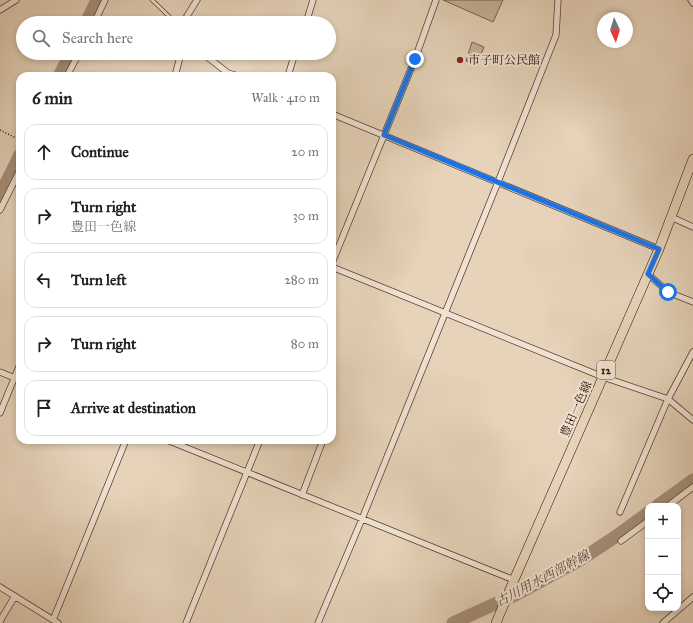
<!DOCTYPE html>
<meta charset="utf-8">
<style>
:root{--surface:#fff;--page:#f6f6f6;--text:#202124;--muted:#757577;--line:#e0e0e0}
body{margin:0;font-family:"IM FELL Great Primer","Noto Serif JP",serif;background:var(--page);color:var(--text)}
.controls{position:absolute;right:12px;bottom:12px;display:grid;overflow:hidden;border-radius:8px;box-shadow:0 2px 6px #0003}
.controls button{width:36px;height:36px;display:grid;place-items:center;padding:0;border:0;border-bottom:1px solid var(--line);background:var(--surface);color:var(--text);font:20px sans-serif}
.compass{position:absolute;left:597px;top:12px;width:36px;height:36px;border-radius:50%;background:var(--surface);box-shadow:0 2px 6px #0003;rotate:176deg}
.stop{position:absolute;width:12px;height:12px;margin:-9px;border:3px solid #1a73e8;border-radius:50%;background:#fff}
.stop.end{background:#1a73e8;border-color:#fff;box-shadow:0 1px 4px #0008}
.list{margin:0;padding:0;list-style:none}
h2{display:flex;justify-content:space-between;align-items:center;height:52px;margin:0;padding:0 16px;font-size:17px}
h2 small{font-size:13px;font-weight:400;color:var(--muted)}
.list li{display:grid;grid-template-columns:26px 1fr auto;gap:12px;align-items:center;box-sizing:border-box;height:56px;margin:0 8px 8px;padding:0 8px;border:1px solid var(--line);border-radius:12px}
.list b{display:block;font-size:15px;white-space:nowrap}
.list p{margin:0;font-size:13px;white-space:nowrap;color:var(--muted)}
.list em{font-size:13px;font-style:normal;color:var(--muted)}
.icon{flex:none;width:22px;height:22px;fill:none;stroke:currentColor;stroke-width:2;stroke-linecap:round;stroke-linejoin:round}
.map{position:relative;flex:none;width:693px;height:623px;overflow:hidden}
.search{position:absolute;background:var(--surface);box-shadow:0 2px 6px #0003;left:16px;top:16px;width:320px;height:44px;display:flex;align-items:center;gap:10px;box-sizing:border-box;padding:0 14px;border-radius:22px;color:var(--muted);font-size:15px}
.panel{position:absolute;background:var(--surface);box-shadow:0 2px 6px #0003;left:16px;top:72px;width:320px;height:372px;border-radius:12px}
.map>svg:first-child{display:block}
.green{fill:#c6b19a;stroke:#785f4d}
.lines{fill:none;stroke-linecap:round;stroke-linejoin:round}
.river{stroke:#a6907b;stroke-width:13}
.service-casing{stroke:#593e2e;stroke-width:4.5}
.minor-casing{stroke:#593e2e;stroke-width:7}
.primary-casing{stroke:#2a0d00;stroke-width:10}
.path{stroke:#2a0d00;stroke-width:1.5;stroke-dasharray:1 2;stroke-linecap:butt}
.service{stroke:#efe2d2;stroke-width:3}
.minor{stroke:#efe2d2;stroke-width:5.5}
.primary{stroke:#e6d3ba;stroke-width:9}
.route{stroke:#1a73e8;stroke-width:5}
.poi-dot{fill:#8f2418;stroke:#efe2d2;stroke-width:1.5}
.labels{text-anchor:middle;stroke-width:4;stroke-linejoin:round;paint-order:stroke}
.shield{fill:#efe2d2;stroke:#654d3f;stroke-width:1}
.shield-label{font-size:11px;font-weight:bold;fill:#2a0d00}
.poi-label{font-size:12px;fill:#2a0d00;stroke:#efe2d2;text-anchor:start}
.street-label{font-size:12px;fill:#2a0d00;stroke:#efe2d2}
.water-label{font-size:13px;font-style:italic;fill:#624837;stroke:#efe2d2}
</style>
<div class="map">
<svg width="693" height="623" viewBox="0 0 693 623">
<rect width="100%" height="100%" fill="#e6d3ba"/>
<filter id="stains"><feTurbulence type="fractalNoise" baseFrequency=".005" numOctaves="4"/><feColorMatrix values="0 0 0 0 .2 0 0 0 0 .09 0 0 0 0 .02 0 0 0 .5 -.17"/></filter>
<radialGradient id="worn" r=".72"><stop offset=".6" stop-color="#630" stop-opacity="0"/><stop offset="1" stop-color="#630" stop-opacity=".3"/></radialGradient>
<path class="green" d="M443,0H503L493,22Z
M472,42L484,47L477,64L466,61Z"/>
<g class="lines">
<path class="river" d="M86,23L97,0
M59,76L71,53
M0,195L20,155
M657,506L693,480
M453,623L517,594L580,560L615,537L648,513"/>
<defs>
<path id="service" d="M152,0L176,23"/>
<path id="minor" d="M691,0L693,3
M0,10L16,0
M94,23L105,0
M184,23L187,16L197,0
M306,23L313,0
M195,53L206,56L228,73L238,76
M67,76L79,53
M175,76L181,53
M288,76L295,53
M332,114L659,249
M0,210L20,170
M671,217L693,227
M332,263L415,59L436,0
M332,267L603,377L668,399L693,420
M648,274L668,292L693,302
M0,372L20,380
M0,413L20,364
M167,440L514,580
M302,495L323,440
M668,506L693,487
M620,512L668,399L693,352
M621,541L648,521
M0,587L58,623
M53,620L126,440
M0,622L3,616L15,596
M186,623L260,440
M318,623L362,519L498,182L556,35L558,0
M663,623L693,597"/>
<path id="primary" d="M496,623L514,580L659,249L693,159"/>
</defs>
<use href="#service" class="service-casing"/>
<use href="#minor" class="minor-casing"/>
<use href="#primary" class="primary-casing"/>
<path class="path" d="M0,130L20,140"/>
<use href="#service" class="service"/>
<use href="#minor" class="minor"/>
<use href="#primary" class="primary"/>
</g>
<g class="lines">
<path class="route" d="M415,59L384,135L659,249L648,274L668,292"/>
</g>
<circle class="poi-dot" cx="460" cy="60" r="4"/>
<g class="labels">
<rect class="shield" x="597" y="361" width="18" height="18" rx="3"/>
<g class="shield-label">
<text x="606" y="374">12</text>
</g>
<g class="poi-label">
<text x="468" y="64">市子町公民館</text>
</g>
<g class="street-label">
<text transform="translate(576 409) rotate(-66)" y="4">豊田一色線</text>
</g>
<g class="water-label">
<text transform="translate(542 578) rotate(-28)" y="5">古川用水西部幹線</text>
</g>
</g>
<rect width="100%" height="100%" filter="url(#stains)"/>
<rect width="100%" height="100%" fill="url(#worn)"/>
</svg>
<div class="controls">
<button>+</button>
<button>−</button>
<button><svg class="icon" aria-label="locate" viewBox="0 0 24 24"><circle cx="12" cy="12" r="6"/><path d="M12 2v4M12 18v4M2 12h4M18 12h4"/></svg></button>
</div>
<svg class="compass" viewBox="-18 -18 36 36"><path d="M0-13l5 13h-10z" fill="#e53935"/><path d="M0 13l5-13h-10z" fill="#757577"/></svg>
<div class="stop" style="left:668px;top:292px"></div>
<div class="stop end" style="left:415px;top:59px"></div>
<div class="search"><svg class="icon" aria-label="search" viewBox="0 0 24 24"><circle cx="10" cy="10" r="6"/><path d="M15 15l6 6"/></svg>Search here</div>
<section class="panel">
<h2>6 min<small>Walk · 410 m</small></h2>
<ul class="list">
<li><svg class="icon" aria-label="ahead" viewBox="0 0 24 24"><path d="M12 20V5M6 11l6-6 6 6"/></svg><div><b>Continue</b></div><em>20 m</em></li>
<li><svg class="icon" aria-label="right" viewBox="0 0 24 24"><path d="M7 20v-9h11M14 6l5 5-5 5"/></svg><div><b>Turn right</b><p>豊田一色線</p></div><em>30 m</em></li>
<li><svg class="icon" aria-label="left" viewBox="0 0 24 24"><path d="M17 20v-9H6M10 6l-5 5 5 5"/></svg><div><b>Turn left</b></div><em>280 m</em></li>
<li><svg class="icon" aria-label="right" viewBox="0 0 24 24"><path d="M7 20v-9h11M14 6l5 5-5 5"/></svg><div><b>Turn right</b></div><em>80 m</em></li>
<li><svg class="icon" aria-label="arrive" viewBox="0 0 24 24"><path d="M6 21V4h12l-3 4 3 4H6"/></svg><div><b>Arrive at destination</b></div></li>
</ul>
</section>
</div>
